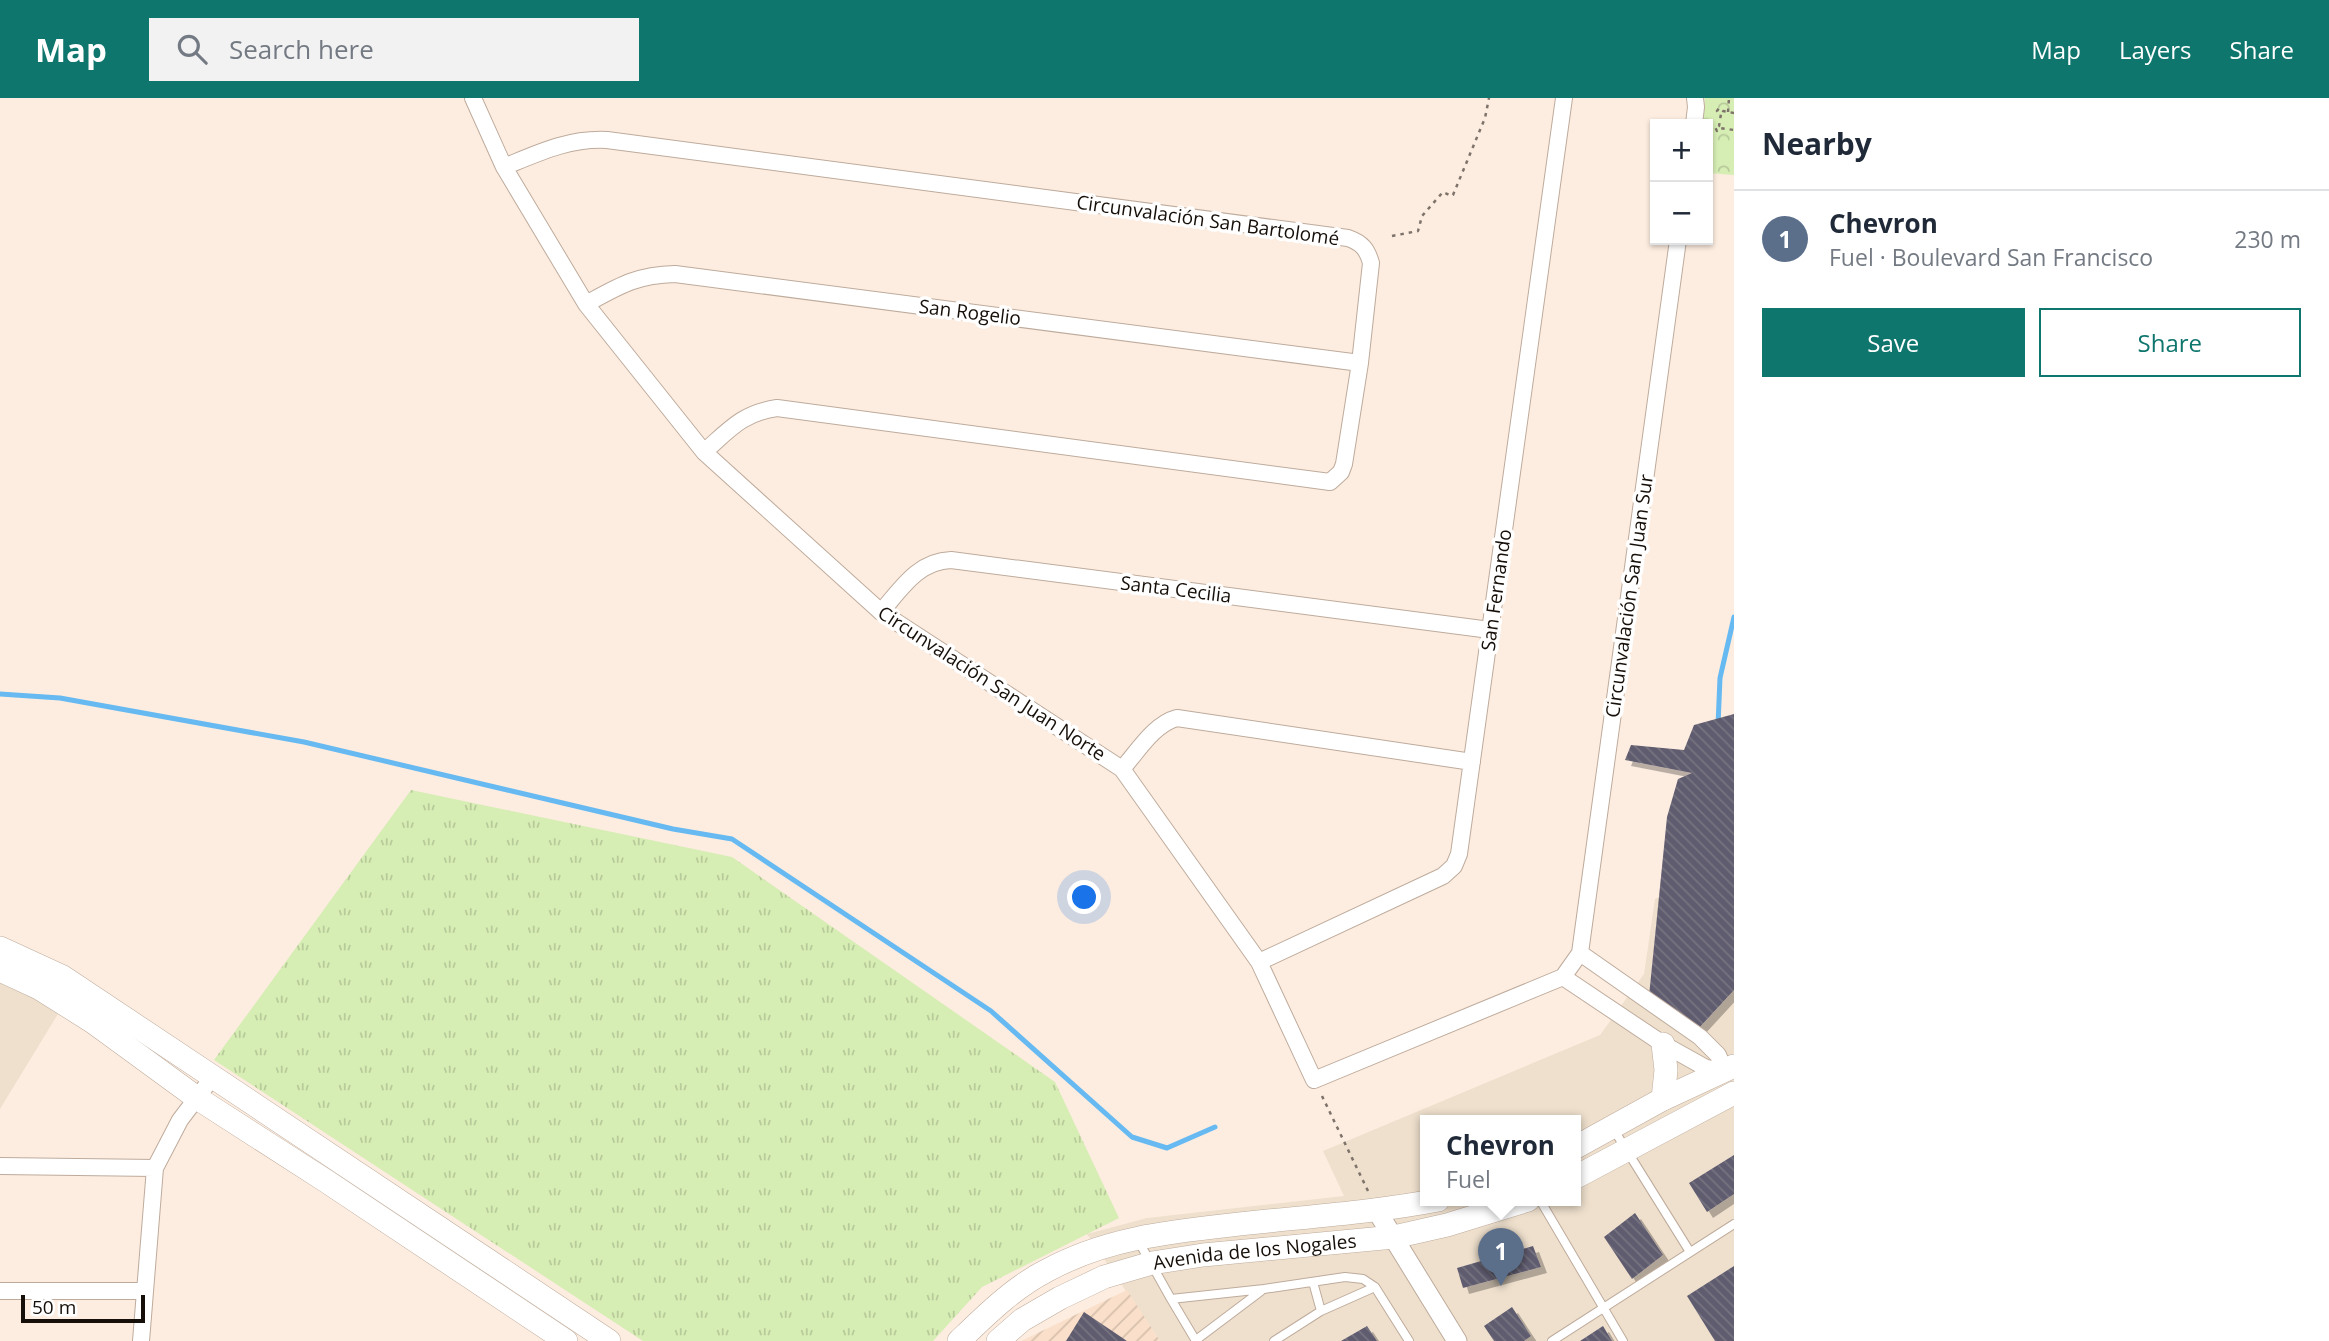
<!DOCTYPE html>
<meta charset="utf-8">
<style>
:root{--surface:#fff;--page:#f2f2f3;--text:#1f2937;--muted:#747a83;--line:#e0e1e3;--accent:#0f766e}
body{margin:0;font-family:"Open Sans",sans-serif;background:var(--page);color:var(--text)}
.controls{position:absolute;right:21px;top:21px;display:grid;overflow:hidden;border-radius:0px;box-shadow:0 2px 5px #0004}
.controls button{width:63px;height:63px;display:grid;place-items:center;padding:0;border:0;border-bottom:2px solid var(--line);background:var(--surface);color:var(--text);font:35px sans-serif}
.scale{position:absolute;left:21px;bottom:18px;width:124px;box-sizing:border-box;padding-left:7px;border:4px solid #160f09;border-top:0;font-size:19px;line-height:24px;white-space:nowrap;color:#160f09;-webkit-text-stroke:5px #fff;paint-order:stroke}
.you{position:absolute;left:1085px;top:800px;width:24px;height:24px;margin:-18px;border:5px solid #fff;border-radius:50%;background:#1a73e8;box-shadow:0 0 0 10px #1a73e833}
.badge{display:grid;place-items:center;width:46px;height:46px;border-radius:50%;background:var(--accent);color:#fff;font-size:23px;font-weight:700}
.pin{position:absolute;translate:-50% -58px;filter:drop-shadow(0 2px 4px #0008)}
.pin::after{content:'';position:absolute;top:37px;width:24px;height:21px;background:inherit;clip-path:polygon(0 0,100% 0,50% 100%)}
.popup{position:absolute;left:1420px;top:1017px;width:161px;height:91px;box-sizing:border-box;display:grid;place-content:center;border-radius:0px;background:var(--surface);filter:drop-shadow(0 2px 5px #0005);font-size:23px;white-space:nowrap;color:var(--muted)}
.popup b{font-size:26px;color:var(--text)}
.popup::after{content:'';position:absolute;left:50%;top:100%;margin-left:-14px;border:14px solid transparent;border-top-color:var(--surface)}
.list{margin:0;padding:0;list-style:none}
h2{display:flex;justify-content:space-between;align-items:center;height:91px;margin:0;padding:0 28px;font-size:30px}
h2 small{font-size:23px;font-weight:400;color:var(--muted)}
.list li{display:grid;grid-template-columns:46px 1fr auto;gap:21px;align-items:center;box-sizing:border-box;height:98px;padding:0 28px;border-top:2px solid var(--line)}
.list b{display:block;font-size:26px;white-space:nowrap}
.list p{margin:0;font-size:23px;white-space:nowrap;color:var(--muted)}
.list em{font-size:23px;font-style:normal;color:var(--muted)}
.actions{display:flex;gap:14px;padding:21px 28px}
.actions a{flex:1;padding:16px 0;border:2px solid var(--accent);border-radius:0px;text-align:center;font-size:24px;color:var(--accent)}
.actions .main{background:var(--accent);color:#fff}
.icon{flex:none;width:38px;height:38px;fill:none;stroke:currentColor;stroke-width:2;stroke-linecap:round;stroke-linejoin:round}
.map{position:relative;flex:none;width:1734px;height:1243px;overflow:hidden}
header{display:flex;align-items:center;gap:42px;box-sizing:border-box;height:98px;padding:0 35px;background:var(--accent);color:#fff}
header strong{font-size:33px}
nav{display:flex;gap:38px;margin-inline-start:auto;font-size:24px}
.search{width:490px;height:63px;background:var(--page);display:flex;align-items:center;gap:18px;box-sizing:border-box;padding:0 24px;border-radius:0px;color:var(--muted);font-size:26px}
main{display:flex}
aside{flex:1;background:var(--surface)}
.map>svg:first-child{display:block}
.commercial{fill:#efe0cd;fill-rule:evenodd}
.industrial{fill:url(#industrial-furrows)}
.grass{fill:url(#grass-tufts)}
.park{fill:url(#park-crowns)}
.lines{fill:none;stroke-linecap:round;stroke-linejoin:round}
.stream{stroke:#66b9f1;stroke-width:5}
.building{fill:url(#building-back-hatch);filter:url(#shadow)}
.service-casing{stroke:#beab9c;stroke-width:10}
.minor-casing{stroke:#beab9c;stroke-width:18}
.tertiary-casing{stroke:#beab9c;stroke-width:21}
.secondary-casing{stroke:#beab9c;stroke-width:24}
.path{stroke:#7e736a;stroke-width:2.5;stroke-dasharray:3.5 5;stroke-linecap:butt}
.service{stroke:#fff;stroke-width:8}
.minor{stroke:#fff;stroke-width:16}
.tertiary{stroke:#fff;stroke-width:19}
.secondary{stroke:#fff;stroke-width:23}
.labels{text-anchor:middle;stroke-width:7;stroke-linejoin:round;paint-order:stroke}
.street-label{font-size:19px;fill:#160f09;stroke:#fff}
</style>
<header>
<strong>Map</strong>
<div class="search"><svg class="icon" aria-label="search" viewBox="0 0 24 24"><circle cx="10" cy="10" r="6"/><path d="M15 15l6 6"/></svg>Search here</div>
<nav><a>Map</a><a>Layers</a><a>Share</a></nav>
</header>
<main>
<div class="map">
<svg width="1734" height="1243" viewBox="0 0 1734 1243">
<defs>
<pattern id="industrial-furrows" width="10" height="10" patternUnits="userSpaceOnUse" patternTransform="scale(1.75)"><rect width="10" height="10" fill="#fae0ca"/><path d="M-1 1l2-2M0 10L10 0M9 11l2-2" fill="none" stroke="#d6bfac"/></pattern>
<pattern id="grass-tufts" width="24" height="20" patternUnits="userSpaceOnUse" patternTransform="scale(1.75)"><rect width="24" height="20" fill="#d6edb4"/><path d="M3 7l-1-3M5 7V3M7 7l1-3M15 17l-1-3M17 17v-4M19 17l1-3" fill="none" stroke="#b7ca99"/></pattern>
<pattern id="park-crowns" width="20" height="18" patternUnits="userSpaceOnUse" patternTransform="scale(1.75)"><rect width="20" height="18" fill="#d6edb4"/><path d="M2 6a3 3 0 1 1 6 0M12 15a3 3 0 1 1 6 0" fill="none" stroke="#b7ca99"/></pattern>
<pattern id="building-back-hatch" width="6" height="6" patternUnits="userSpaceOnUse" patternTransform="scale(1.75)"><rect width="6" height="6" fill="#605c6f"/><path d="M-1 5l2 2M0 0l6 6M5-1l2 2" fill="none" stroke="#767380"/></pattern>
<filter id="shadow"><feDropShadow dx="6" dy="6" stdDeviation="0" flood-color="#0004"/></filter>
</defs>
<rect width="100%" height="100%" fill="#fdede0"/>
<path class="commercial" d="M1734,765V1243H1160L1087,1136L1147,1120L1344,1098L1323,1053L1600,937L1644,876L1655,801ZM1426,1022H1576V1102H1426Z
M0,883L61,911L0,1011Z"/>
<path class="industrial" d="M1127,1192L1160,1243H1021Z"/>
<path class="grass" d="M411,692L732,759L1055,984L1119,1120L982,1189L933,1243H643L214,962Z"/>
<path class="park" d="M1705,0H1734V77L1708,75V26H1702Z"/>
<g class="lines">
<path class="stream" d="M0,596L60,600L304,644L673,731L732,741L991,913L1132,1039L1167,1050L1215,1029
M1718,627L1720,580L1734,519"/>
</g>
<path class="building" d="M1734,616V892L1698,931L1649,898L1667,719L1678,681L1692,675L1625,662L1631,647L1684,652L1694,627Z
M1734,1057V1096L1707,1114L1689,1085Z
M1635,1115L1663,1157L1632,1181L1604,1139Z
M1533,1148L1541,1169L1463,1190L1457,1170Z
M1734,1168V1243H1715L1687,1198Z
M1512,1209L1531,1238L1524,1243H1494L1484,1228Z
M1084,1214L1127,1243H1066Z
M1367,1228L1377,1243H1341Z
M1603,1228L1612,1243H1580Z"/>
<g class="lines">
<defs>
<path id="service" d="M1614,1032L1690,1154
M1540,1102L1623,1243
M1139,1144L1171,1201L1264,1191L1345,1179L1363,1181L1375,1189L1409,1243
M1171,1201L1196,1243
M1321,1213L1375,1189
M1196,1242L1261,1193
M1274,1243L1321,1213L1313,1184
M1552,1243L1734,1126"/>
<path id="minor" d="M473,0L504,69L586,206L704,354L881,514L1122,671L1259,864L1314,982L1563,879L1580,855L1678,142
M1694,26L1696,9L1695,0
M504,69C538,55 569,40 607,42L1348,140C1362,145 1367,151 1371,165L1360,265L1344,366L1341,374L1330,384L777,310C742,315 729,332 704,354
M586,206C619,188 636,177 675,176L1360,265
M881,514C901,491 918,463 951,462L1490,532
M1122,671C1138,653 1154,626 1177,620L1472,664
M1580,855L1700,939L1718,957L1725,973
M1259,864L1443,778L1454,768L1459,756L1564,0
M1563,879L1663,946L1706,970L1723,973
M0,1068L155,1070
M0,1193H144
M141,1243L155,1070L180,1022L212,980"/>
<path id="tertiary" d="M1377,1113L1457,1243"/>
<g id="secondary">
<path d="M0,850L63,879L609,1243"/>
<path d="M0,872L39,890L93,924L197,1000L326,1083L566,1243"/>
<path d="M1663,946L1666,972L1663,1001"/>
<path d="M1576,1049L1663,1001L1734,968"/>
<path d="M1576,1079L1734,995"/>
<path d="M959,1243C986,1217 1013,1190 1046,1173C1104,1141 1167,1134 1231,1127C1300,1119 1370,1115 1438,1102"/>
<path id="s1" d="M998,1243L1022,1222L1060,1200L1104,1179L1152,1165L1203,1157L1394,1139L1447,1127L1528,1102"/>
</g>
</defs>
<use href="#service" class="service-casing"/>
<use href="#minor" class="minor-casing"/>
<use href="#tertiary" class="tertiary-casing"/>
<use href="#secondary" class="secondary-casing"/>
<path class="path" d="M1728,14L1729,0
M1734,15L1723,13L1719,10L1717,13L1721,16L1719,28L1715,29L1717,33L1720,30L1734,32
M1392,138L1418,133L1422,118L1443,94L1451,98L1453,97L1485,20L1489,0
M1322,998L1368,1093"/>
<use href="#service" class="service"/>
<use href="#minor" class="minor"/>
<use href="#tertiary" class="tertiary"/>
<use href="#secondary" class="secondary"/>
</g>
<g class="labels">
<g class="street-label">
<text transform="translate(1208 122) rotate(8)" y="7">Circunvalación San Bartolomé</text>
<text transform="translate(970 214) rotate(7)" y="7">San Rogelio</text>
<text transform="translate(1176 491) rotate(7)" y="7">Santa Cecilia</text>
<text transform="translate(1496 492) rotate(-82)" y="7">San Fernando</text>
<text transform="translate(1629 498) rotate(-82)" y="7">Circunvalación San Juan Sur</text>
<text transform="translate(992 585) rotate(33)" y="7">Circunvalación San Juan Norte</text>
<text dy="7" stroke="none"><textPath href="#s1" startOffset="278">Avenida de los Nogales</textPath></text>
</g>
</g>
</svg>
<div class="controls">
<button>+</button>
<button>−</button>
</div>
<div class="scale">50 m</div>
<div class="you"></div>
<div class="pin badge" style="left:1501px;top:1188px;background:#5c6f8a">1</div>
<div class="popup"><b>Chevron</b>Fuel</div>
</div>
<aside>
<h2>Nearby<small></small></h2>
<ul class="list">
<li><span class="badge" style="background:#5c6f8a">1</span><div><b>Chevron</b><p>Fuel · Boulevard San Francisco</p></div><em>230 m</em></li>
</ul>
<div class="actions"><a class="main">Save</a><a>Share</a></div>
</aside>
</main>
